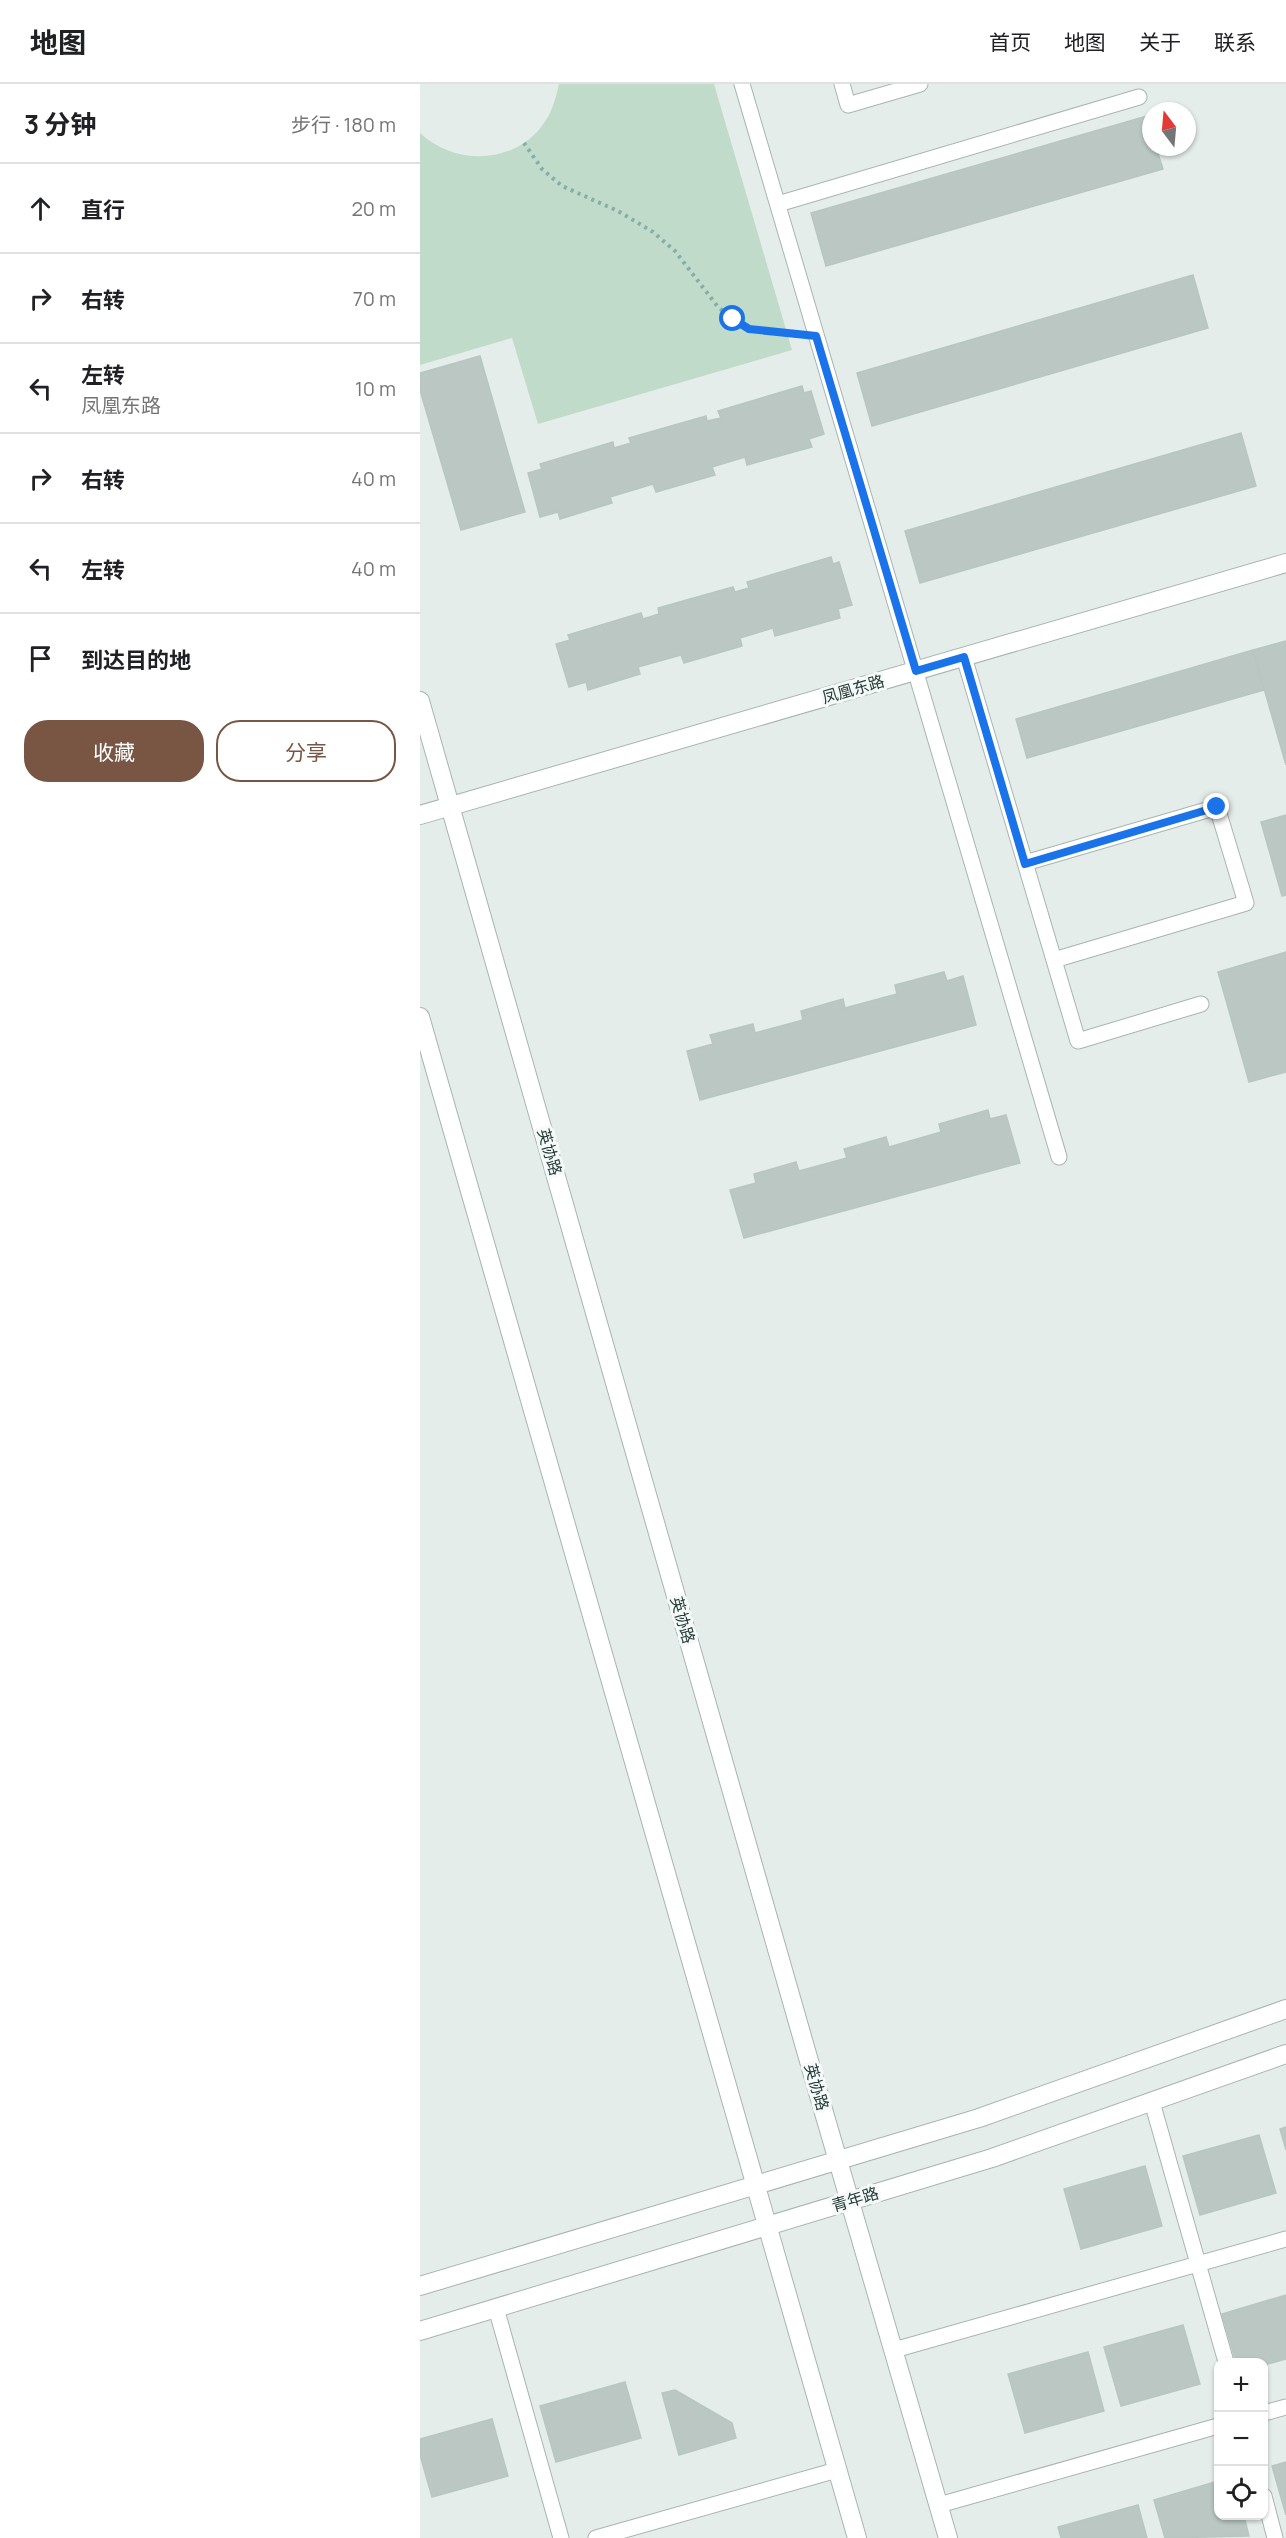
<!DOCTYPE html>
<html lang="zh">
<meta charset="utf-8">
<style>
:root{--surface:#fff;--page:#f2f2f2;--text:#202124;--muted:#757577;--line:#e0e0e0;--accent:#795644}
body{margin:0;font-family:Manrope,"Noto Sans SC",sans-serif;background:var(--page);color:var(--text)}
.controls{position:absolute;right:18px;bottom:18px;display:grid;overflow:hidden;border-radius:12px;box-shadow:0 2px 4px #0004}
.controls button{width:54px;height:54px;display:grid;place-items:center;padding:0;border:0;border-bottom:2px solid var(--line);background:var(--surface);color:var(--text);font:30px sans-serif}
.compass{position:absolute;left:722px;top:18px;width:54px;height:54px;border-radius:50%;background:var(--surface);box-shadow:0 2px 4px #0004;rotate:344deg}
.stop{position:absolute;width:18px;height:18px;margin:-14px;border:4px solid #1a73e8;border-radius:50%;background:#fff}
.stop.end{background:#1a73e8;border-color:#fff;box-shadow:0 2px 6px #0008}
.list{margin:0;padding:0;list-style:none}
h2{display:flex;justify-content:space-between;align-items:center;height:78px;margin:0;padding:0 24px;font-size:26px}
h2 small{font-size:20px;font-weight:400;color:var(--muted)}
.list li{display:grid;grid-template-columns:39px 1fr auto;gap:18px;align-items:center;box-sizing:border-box;height:90px;padding:0 24px;border-top:2px solid var(--line)}
.list b{display:block;font-size:22px;white-space:nowrap}
.list p{margin:0;font-size:20px;white-space:nowrap;color:var(--muted)}
.list em{font-size:20px;font-style:normal;color:var(--muted)}
.actions{display:flex;gap:12px;padding:18px 24px}
.actions a{flex:1;padding:14px 0;border:2px solid var(--accent);border-radius:24px;text-align:center;font-size:21px;color:var(--accent)}
.actions .main{background:var(--accent);color:#fff}
.icon{flex:none;width:33px;height:33px;fill:none;stroke:currentColor;stroke-width:2;stroke-linecap:round;stroke-linejoin:round}
.map{position:relative;flex:none;width:866px;height:2454px;overflow:hidden}
header{display:flex;align-items:center;gap:36px;box-sizing:border-box;height:84px;padding:0 30px;background:var(--surface);border-bottom:2px solid var(--line)}
header strong{font-size:28px}
nav{display:flex;gap:33px;margin-inline-start:auto;font-size:21px}
main{display:flex}
aside{flex:1;background:var(--surface)}
.map>svg:first-child{display:block}
.green{fill:#c0dbca}
.building{fill:#bac7c3;stroke:#b8c6c1;stroke-width:1.5}
.lines{fill:none;stroke-linecap:round;stroke-linejoin:round}
.service-casing{stroke:#a8b5b1;stroke-width:17}
.minor-casing{stroke:#a8b5b1;stroke-width:20}
.tertiary-casing{stroke:#a8b5b1;stroke-width:20}
.path{stroke:#88ada6;stroke-width:4;stroke-dasharray:3 4.5;stroke-linecap:butt}
.service{stroke:#fff;stroke-width:15}
.minor{stroke:#fff;stroke-width:18}
.tertiary{stroke:#fff;stroke-width:18}
.route{stroke:#1a73e8;stroke-width:8}
.labels{text-anchor:middle;stroke-width:6;stroke-linejoin:round;paint-order:stroke}
.street-label{font-size:16px;fill:#263d39;stroke:#f5f9f8}
</style>
<header>
<strong>地图</strong>
<nav><a>首页</a><a>地图</a><a>关于</a><a>联系</a></nav>
</header>
<main>
<aside>
<h2>3 分钟<small>步行 · 180 m</small></h2>
<ul class="list">
<li><svg class="icon" aria-label="ahead" viewBox="0 0 24 24"><path d="M12 20V5M6 11l6-6 6 6"/></svg><div><b>直行</b></div><em>20 m</em></li>
<li><svg class="icon" aria-label="right" viewBox="0 0 24 24"><path d="M7 20v-9h11M14 6l5 5-5 5"/></svg><div><b>右转</b></div><em>70 m</em></li>
<li><svg class="icon" aria-label="left" viewBox="0 0 24 24"><path d="M17 20v-9H6M10 6l-5 5 5 5"/></svg><div><b>左转</b><p>凤凰东路</p></div><em>10 m</em></li>
<li><svg class="icon" aria-label="right" viewBox="0 0 24 24"><path d="M7 20v-9h11M14 6l5 5-5 5"/></svg><div><b>右转</b></div><em>40 m</em></li>
<li><svg class="icon" aria-label="left" viewBox="0 0 24 24"><path d="M17 20v-9H6M10 6l-5 5 5 5"/></svg><div><b>左转</b></div><em>40 m</em></li>
<li><svg class="icon" aria-label="arrive" viewBox="0 0 24 24"><path d="M6 21V4h12l-3 4 3 4H6"/></svg><div><b>到达目的地</b></div></li>
</ul>
<div class="actions"><a class="main">收藏</a><a>分享</a></div>
</aside>
<div class="map">
<svg width="866" height="2454" viewBox="0 0 866 2454">
<rect width="100%" height="100%" fill="#e5edea"/>
<path class="green" d="M139,0H294L372,266L118,340L92,254L0,281V49C35,82 95,81 124,39C132,28 136,14 139,0Z"/>
<path class="building" d="M727,32L731,46V63H736L743,85L406,182L391,129Z
M773,191L788,244L452,342L437,289Z
M60,272L105,428L41,446L0,306V289Z
M382,302L384,309L391,307L404,350L389,355L392,363L327,381L325,373L292,383L295,391L236,408L233,400L190,413L192,419L140,435L138,428L120,433L108,389L122,385L120,380L193,358L194,364L211,359L209,354L286,332L287,337L301,334L298,327Z
M821,349L836,402L500,499L485,447Z
M411,473L413,480L419,478L432,521L418,525L420,534L355,552L353,544L320,554L322,562L264,579L261,571L218,583L220,590L168,606L166,598L149,603L136,560L150,556L148,551L221,529L223,535L239,530L238,524L313,503L315,508L329,504L327,498Z
M866,557V681L833,566Z
M833,566L844,606L607,674L596,635Z
M866,731V811L862,812L841,738Z
M866,868V988L829,998L798,888Z
M524,888L527,897L543,892L556,941L280,1016L267,967L293,960L290,951L333,940L335,949L383,936L381,927L423,915L425,924L477,910L475,901Z
M568,1026L570,1035L586,1031L600,1079L324,1154L310,1106L336,1099L334,1090L376,1078L379,1087L427,1074L424,1065L466,1053L469,1063L521,1048L519,1040Z
M866,2043V2066L860,2045Z
M839,2051L856,2109L780,2131L763,2072Z
M725,2082L742,2142L661,2165L644,2105Z
M866,2211V2275L844,2281V2278H816L802,2230Z
M763,2241L780,2300L701,2322L684,2263Z
M668,2268L684,2327L605,2349L588,2290Z
M205,2298L221,2354L136,2378L120,2322Z
M255,2306L312,2339L316,2354L259,2371L242,2309Z
M72,2335L88,2392L12,2413L0,2371V2355Z
M866,2378V2431L852,2382Z
M798,2397V2432H824L829,2452L745,2454L734,2416Z
M718,2421L727,2454H641L638,2443Z"/>
<g class="lines">
<defs>
<path id="service" d="M322,0L639,1073
M422,0L428,21L500,0
M358,120L719,13
M544,573L658,957L781,920
M605,779L797,723L826,819L634,876
M732,2018L806,2278
M76,2224L141,2454
M474,2266L866,2155
M844,2329L866,2323
M844,2412L855,2454
M519,2421L798,2342
M176,2454L417,2386"/>
<path id="minor" d="M0,731L866,479"/>
<path id="tertiary" d="M0,617L393,1991L528,2454
M0,933L437,2454
M0,2202L559,2034L866,1925
M0,2247L572,2074L866,1970"/>
</defs>
<use href="#service" class="service-casing"/>
<use href="#minor" class="minor-casing"/>
<use href="#tertiary" class="tertiary-casing"/>
<path class="path" d="M104,59L122,85L142,102L198,127L233,148L255,167L298,223L313,235L329,245L368,249"/>
<use href="#service" class="service"/>
<use href="#minor" class="minor"/>
<use href="#tertiary" class="tertiary"/>
</g>
<g class="lines">
<path class="route" d="M313,235L329,245L396,252L496,587L544,573L605,780L797,723"/>
</g>
<g class="labels">
<g class="street-label">
<text transform="translate(433 605) rotate(-16)" y="6">凤凰东路</text>
<text transform="translate(130 1068) rotate(74)" y="6">英协路</text>
<text transform="translate(263 1536) rotate(74)" y="6">英协路</text>
<text transform="translate(397 2003) rotate(74)" y="6">英协路</text>
<text transform="translate(435 2115) rotate(-17)" y="6">青年路</text>
</g>
</g>
</svg>
<div class="controls">
<button>+</button>
<button>−</button>
<button><svg class="icon" aria-label="locate" viewBox="0 0 24 24"><circle cx="12" cy="12" r="6"/><path d="M12 2v4M12 18v4M2 12h4M18 12h4"/></svg></button>
</div>
<svg class="compass" viewBox="-18 -18 36 36"><path d="M0-13l5 13h-10z" fill="#e53935"/><path d="M0 13l5-13h-10z" fill="#757577"/></svg>
<div class="stop" style="left:313px;top:235px"></div>
<div class="stop end" style="left:797px;top:723px"></div>
</div>
</main>
